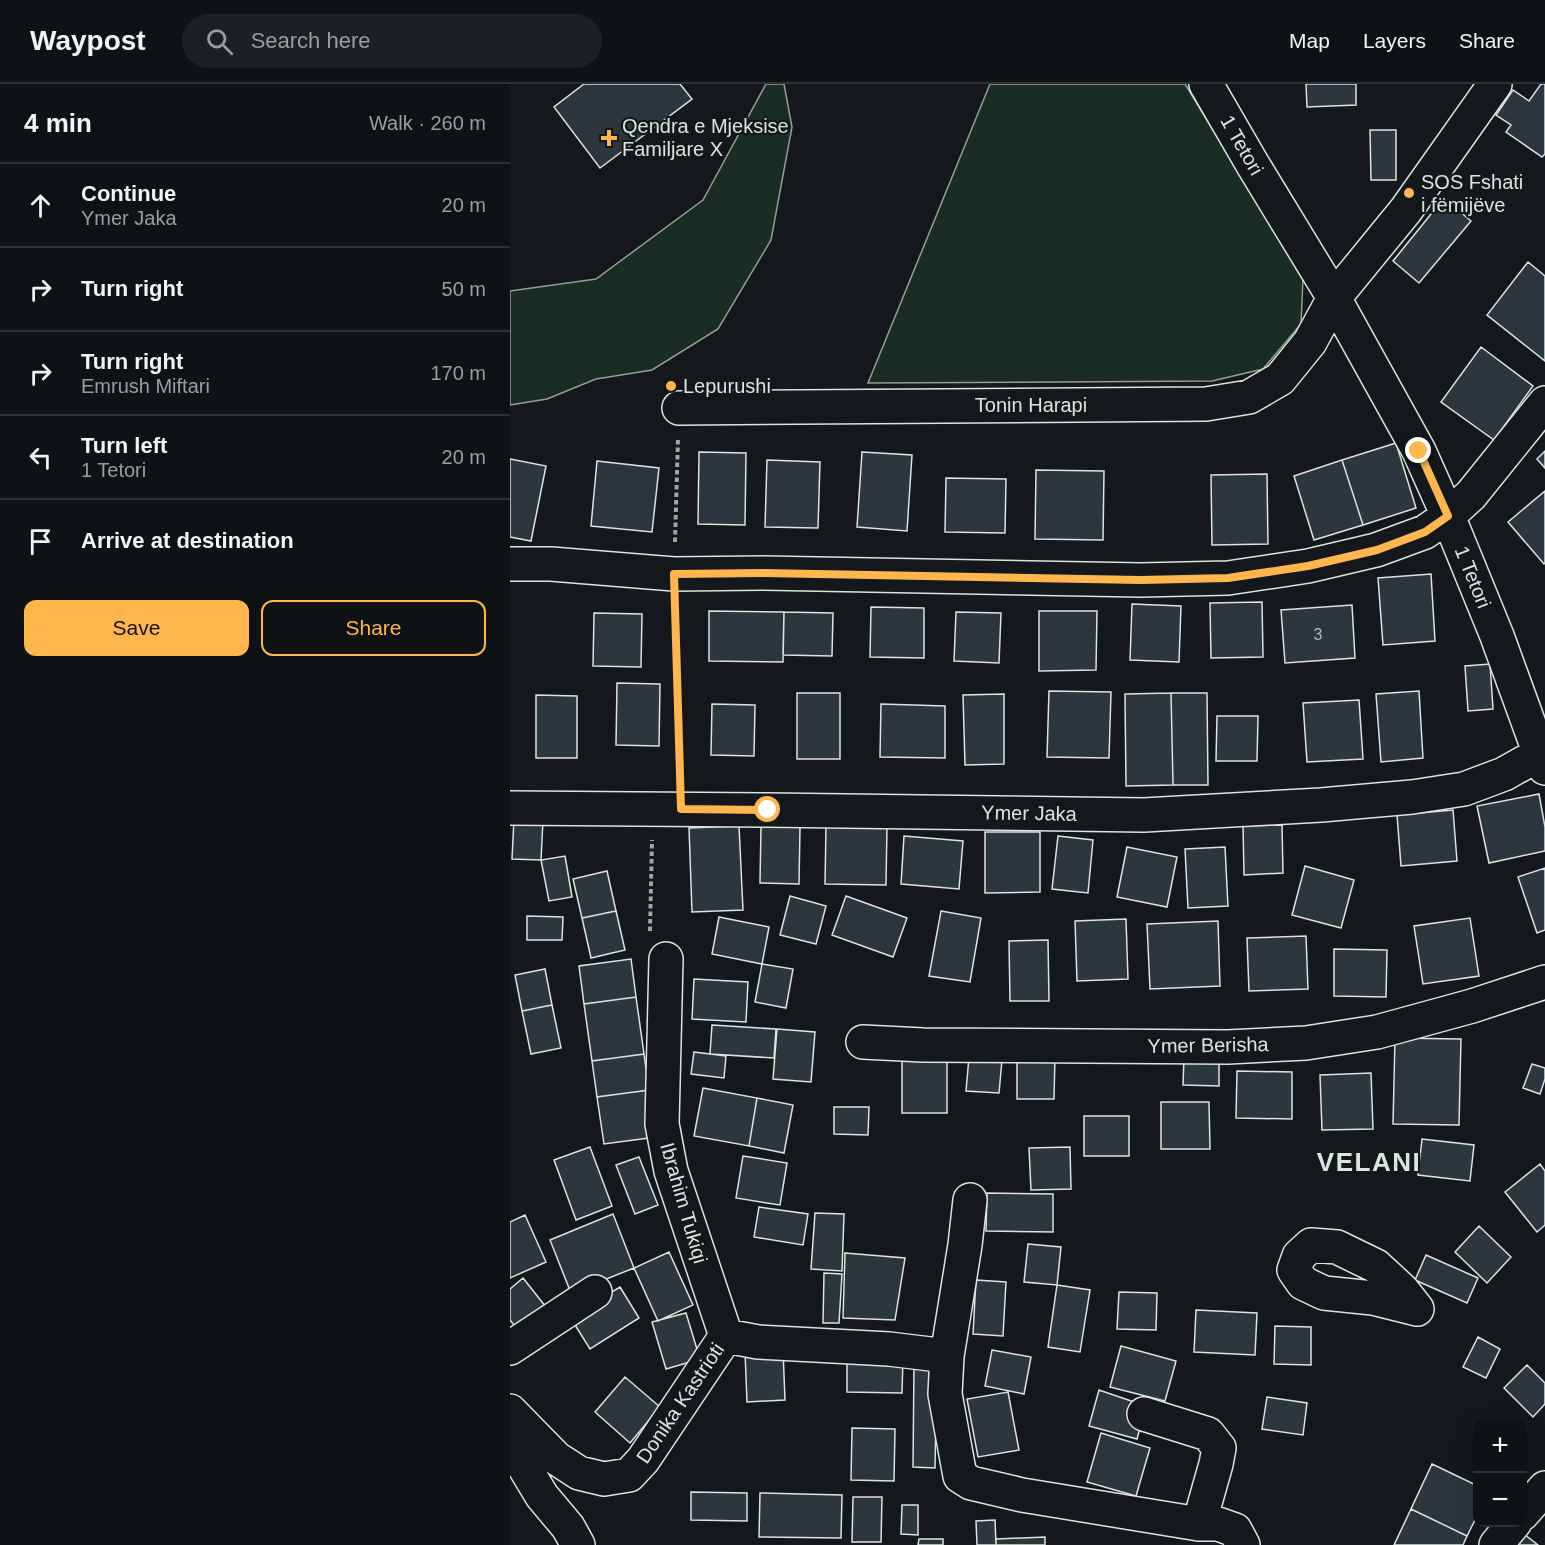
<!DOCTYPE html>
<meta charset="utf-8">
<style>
:root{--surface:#0f1215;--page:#1d2022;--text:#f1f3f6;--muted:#9b9ea0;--line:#2f3234;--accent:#ffb74d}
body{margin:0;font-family:Helvetica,sans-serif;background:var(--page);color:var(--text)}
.controls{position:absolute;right:18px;bottom:18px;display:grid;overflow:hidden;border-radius:12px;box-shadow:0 6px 24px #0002}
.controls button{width:54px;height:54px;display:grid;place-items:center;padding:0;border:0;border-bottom:2px solid var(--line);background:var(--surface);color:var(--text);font:30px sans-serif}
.stop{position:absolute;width:18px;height:18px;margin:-14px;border:4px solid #ffb74d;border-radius:50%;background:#fff}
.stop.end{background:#ffb74d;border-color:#fff;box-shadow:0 2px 6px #0008}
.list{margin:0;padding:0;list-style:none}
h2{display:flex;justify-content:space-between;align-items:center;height:78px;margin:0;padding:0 24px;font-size:26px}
h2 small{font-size:20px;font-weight:400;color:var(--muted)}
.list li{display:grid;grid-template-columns:39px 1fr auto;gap:18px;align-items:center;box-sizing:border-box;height:84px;padding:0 24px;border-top:2px solid var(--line)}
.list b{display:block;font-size:22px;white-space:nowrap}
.list p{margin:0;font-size:20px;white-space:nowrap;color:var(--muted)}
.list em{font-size:20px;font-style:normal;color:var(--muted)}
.actions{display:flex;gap:12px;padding:18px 24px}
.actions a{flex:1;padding:14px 0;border:2px solid var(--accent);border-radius:12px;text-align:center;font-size:21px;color:var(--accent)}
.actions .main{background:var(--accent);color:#111}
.icon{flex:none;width:33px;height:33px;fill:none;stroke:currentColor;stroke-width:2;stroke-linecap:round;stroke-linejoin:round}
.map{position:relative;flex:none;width:1035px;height:1461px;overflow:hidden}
header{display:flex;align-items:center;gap:36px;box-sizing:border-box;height:84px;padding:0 30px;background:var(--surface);border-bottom:2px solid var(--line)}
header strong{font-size:28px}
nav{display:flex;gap:33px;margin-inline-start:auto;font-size:21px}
.search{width:420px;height:54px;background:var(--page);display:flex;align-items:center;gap:15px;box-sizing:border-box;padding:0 21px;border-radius:33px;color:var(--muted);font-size:22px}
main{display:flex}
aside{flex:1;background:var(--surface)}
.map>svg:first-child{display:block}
.green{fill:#1a2d24;stroke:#939e99;stroke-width:1.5}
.building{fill:#2c363c;stroke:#d8e6dc;stroke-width:1.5}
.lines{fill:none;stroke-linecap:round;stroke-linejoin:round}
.minor-casing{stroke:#d8e6dc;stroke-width:36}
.path{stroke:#9da8a2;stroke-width:4;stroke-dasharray:4.5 3;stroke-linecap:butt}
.minor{stroke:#14181c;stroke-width:33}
.route{stroke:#ffb74d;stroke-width:8}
.poi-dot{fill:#ffb74d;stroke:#14181c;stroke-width:2}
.labels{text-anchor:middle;stroke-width:4.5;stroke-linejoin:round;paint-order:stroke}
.number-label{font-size:16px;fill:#adbab4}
.poi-label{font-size:20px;fill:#d8e6dc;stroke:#14181c;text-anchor:start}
.street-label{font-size:20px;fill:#d8e6dc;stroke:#14181c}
.district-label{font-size:26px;font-weight:bold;letter-spacing:1.5px;fill:#d8e6dc;stroke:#14181c}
</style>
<header>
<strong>Waypost</strong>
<div class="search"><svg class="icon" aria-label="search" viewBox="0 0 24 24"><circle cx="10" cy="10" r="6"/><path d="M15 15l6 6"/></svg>Search here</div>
<nav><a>Map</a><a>Layers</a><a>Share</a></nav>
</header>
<main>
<aside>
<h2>4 min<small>Walk · 260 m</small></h2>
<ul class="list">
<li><svg class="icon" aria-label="ahead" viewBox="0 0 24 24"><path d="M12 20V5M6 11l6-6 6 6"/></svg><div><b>Continue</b><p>Ymer Jaka</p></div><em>20 m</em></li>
<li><svg class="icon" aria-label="right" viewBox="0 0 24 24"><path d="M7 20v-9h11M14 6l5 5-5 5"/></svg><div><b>Turn right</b></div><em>50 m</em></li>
<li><svg class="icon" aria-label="right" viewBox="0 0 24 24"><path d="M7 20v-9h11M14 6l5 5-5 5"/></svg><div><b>Turn right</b><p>Emrush Miftari</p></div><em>170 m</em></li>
<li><svg class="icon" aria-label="left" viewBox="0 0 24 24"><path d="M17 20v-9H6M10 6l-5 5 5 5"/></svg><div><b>Turn left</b><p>1 Tetori</p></div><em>20 m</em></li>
<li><svg class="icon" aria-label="arrive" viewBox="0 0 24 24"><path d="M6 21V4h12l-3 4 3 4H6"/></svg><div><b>Arrive at destination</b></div></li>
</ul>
<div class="actions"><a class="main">Save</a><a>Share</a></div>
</aside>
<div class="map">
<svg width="1035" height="1461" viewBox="0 0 1035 1461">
<rect width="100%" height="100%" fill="#14181c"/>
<path class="green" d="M256,0H274L282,43L261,156L208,245L142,286L86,295L37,315L0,321V207L86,195L193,116Z
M480,0H675L793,194L791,240L753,285L702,297L358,299Z"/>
<path class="building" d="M74,0H170L182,15L90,84L44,23Z
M796,0H846V21L797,23Z
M1031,0H1035V70L1032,73L996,48L1001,41L986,31L1003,6L1019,17Z
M860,46H886V96H861Z
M934,114L961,137L909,199L883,177Z
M1018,178L1035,192V277L977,231Z
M971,263L1023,302L984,356L931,318Z
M886,359L906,424L853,441L832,376Z
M1035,367V384L1027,375Z
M189,368L236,369L235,441L188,440Z
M352,368L402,371L397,447L347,443Z
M0,375L36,382L21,457L0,453Z
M257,376L310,378L308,444L255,443Z
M832,376L853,441L804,456L784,392Z
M87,377L149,384L142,448L81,442Z
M526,386L594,387L593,456L525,455Z
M757,390L758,460L702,461L701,391Z
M436,394L496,395L495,449L435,448Z
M1035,407V479L1034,480L998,438Z
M921,490L925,557L873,561L868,494Z
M752,518L753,573L701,574L700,519Z
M622,520L671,522L669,578L620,576Z
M842,521L845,574L775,579L771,526Z
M361,523L414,524V574L360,573Z
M199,527L274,528L273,578L199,577Z
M529,527H587L586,586L529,587Z
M274,528L323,529L322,572L273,571Z
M446,528L491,529L489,579L444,577Z
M84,529L132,530L131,583L83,582Z
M980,580L983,625L958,627L955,582Z
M107,599L150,600L149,662L106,661Z
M539,607L601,608L599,674L537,673Z
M909,607L913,674L871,678L866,610Z
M287,609H330V675H287Z
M661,609L663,701L616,702L615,610Z
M661,609H697L698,701H663Z
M494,610V680L455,681L453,611Z
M26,611L67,612V674H26Z
M849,616L853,675L797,678L793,619Z
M202,620L245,621L244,672L201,671Z
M371,620L435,622V674L370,673Z
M707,632H748L747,677H706Z
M1029,710L1035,743V767L979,779L967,722Z
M943,726L947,777L891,782L887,731Z
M4,735L33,736L31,776L2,775Z
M772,741L773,789L734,791L733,742Z
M229,742L233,826L182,828L179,744Z
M251,742L290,743L289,800L250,799Z
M316,742L377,743L376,801L315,800Z
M475,748H530V808L475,809Z
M394,752L453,757L449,805L391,800Z
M548,752L583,756L578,809L542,805Z
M617,763L667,773L657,823L607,813Z
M715,763L718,822L678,824L675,765Z
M55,772L62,813L39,817L31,776Z
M795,782L844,796L831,844L782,831Z
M1035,784V846L1027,849L1008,793Z
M97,787L106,827L72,834L63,795Z
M280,812L316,822L306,860L270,851Z
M336,812L397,834L383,873L322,851Z
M106,827L115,866L81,874L72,834Z
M431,827L471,834L460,898L419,892Z
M17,832L53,833L52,856H17Z
M209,833L259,843L252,880L202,870Z
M960,834L969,892L913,900L904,842Z
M616,835L618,895L567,897L565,837Z
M708,837L710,902L640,905L637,840Z
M796,852L798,905L739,907L737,854Z
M538,856L539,917H500L499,857Z
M824,865L877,866L876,913L824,912Z
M121,875L126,913L74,920L69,882Z
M252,880L283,885L276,924L245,918Z
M35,885L42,921L12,927L5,891Z
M184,895L238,898L236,938L182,935Z
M126,913L134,970L82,977L74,920Z
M42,921L51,964L21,970L12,927Z
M202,941L266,945L264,974L200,970Z
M267,945L305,948L301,998L263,995Z
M885,954L951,955L949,1041L883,1040Z
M184,968L216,972L214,994L181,990Z
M134,970L139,1006L87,1013L82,977Z
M507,971H545L544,1015H507Z
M392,973H437V1029H392Z
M459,973L492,976L489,1009L456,1007Z
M674,973L709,974V1002L673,1001Z
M1022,980L1035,984V995L1030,1010L1013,1004Z
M727,987L782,988V1035L726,1034Z
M861,989L863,1045L812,1046L810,991Z
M193,1004L247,1014L239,1062L184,1052Z
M139,1006L146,1053L94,1060L87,1013Z
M247,1014L283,1021L274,1069L239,1062Z
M651,1018H699L700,1065H651Z
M324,1023H359L358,1051L324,1050Z
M574,1032H619V1072H574Z
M912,1055L964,1061L960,1097L908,1091Z
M80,1063L102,1122L66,1136L44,1076Z
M560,1063L561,1105L521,1106L519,1064Z
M233,1072L277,1079L270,1121L226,1114Z
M129,1073L148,1121L125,1130L106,1081Z
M1030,1080L1035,1087V1141L1027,1148L995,1108Z
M477,1109L543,1110V1148L476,1147Z
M249,1123L298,1130L293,1161L244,1153Z
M305,1129L334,1130L332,1187L301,1185Z
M103,1130L124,1184L61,1209L40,1156Z
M15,1131L36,1178L0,1194V1138Z
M969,1142L1001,1173L977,1199L945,1168Z
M518,1160L551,1163L547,1201L514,1198Z
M159,1168L183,1221L148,1237L124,1184Z
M335,1169L395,1174L385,1236L333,1234Z
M916,1171L968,1194L957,1219L905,1196Z
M314,1189L332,1190L329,1239H313Z
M13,1194L36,1223L8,1246L0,1236V1205Z
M466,1196L496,1198L493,1252L463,1250Z
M547,1201L580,1206L570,1268L538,1263Z
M110,1203L129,1234L80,1265L60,1233Z
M609,1208L647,1209L646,1246L607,1245Z
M686,1226L747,1229L745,1271L684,1268Z
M176,1229L190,1275L156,1285L142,1238Z
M765,1242L801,1243V1281L764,1280Z
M968,1253L990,1265L976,1294L953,1283Z
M611,1262L666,1277L655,1317L600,1303Z
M273,1266L275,1316L237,1318L235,1268Z
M482,1266L521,1273L514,1310L475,1302Z
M337,1273L393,1274L392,1309L337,1308Z
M404,1280H427L425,1384L403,1383Z
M1017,1281L1035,1299V1320L1023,1333L994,1304Z
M115,1293L150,1323L120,1359L85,1328Z
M589,1306L636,1322L627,1355L579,1342Z
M498,1308L509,1366L468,1373L457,1315Z
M757,1313L797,1319L793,1351L752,1345Z
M342,1344L385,1345L384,1397L341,1396Z
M591,1349L640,1364L626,1412L577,1398Z
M922,1380L968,1402V1430L957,1452L901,1425Z
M181,1408L237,1409V1437L181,1436Z
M250,1409L332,1411L331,1454L249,1453Z
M343,1413H372L371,1458H342Z
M392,1421H408V1451L391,1450Z
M901,1425L957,1452L953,1461H884Z
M485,1436L486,1461H467L466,1437Z
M1014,1450L1028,1461H1005Z
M535,1453V1461H486V1455Z
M409,1455H433V1461H408Z"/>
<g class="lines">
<defs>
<path id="minor" d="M696,0L743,81L824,214L909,367L938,432L987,552L1035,684
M169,324L696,320L739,313L770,295L800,258L824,214L896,126L985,0
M0,480H41L164,490L253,489L631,496L718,494L798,482L866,466L915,448L938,432L961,411L1035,319
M0,724L258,726L634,731L811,721L902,713L954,705L994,690L1035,667
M156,875L152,1040L161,1087L216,1252
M353,958L413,961L718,963L796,959L867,948L962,922L1035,898
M460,1116L455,1161L437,1272L435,1310L450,1392L461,1399L512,1411L689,1440H708L725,1446L733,1461
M801,1161L827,1163L866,1182L892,1206L907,1225L863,1214L814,1209L793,1199L784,1186L789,1172Z
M216,1252L248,1258L379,1265L437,1272
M0,1264L85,1208
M0,1327L46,1374L69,1389L94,1395L119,1391L133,1376L216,1252
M634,1330L698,1350L709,1364L706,1380L689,1440
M0,1359L32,1412L58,1443L68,1461
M1012,1430L1035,1404
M986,1461L1005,1438"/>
</defs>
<use href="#minor" class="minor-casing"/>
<path class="path" d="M165,458L168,354
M165,522L170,694
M140,847L142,756"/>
<use href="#minor" class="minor"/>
</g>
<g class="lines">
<path class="route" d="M258,726L171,725L164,490L253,489L631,496L718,494L798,482L867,466L915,448L938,432L909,367"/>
</g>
<g class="poi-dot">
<path d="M96 45h6v6h6v6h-6v6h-6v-6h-6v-6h6z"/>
<circle cx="899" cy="109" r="6"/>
<circle cx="161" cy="302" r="6"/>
</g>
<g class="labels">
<g class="number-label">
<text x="808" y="556">3</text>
</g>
<g class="poi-label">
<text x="112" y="49">Qendra e Mjeksise<tspan x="112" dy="23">Familjare X</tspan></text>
<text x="911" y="105">SOS Fshati<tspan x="911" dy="23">i fëmijëve</tspan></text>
<text x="173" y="309">Lepurushi</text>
</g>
<g class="street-label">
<text transform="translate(732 61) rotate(60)" y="7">1 Tetori</text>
<text x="521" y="328">Tonin Harapi</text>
<text transform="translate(963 493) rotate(68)" y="7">1 Tetori</text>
<text transform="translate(519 729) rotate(1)" y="7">Ymer Jaka</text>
<text transform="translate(698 961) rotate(-1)" y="7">Ymer Berisha</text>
<text transform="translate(174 1119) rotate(74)" y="7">Ibrahim Tukiqi</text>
<text transform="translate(170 1319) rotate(-56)" y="7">Donika Kastrioti</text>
</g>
<g class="district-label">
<text x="859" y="1087">VELANI</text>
</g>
</g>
</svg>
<div class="controls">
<button>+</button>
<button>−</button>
</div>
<div class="stop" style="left:258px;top:726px"></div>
<div class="stop end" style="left:909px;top:367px"></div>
</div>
</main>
